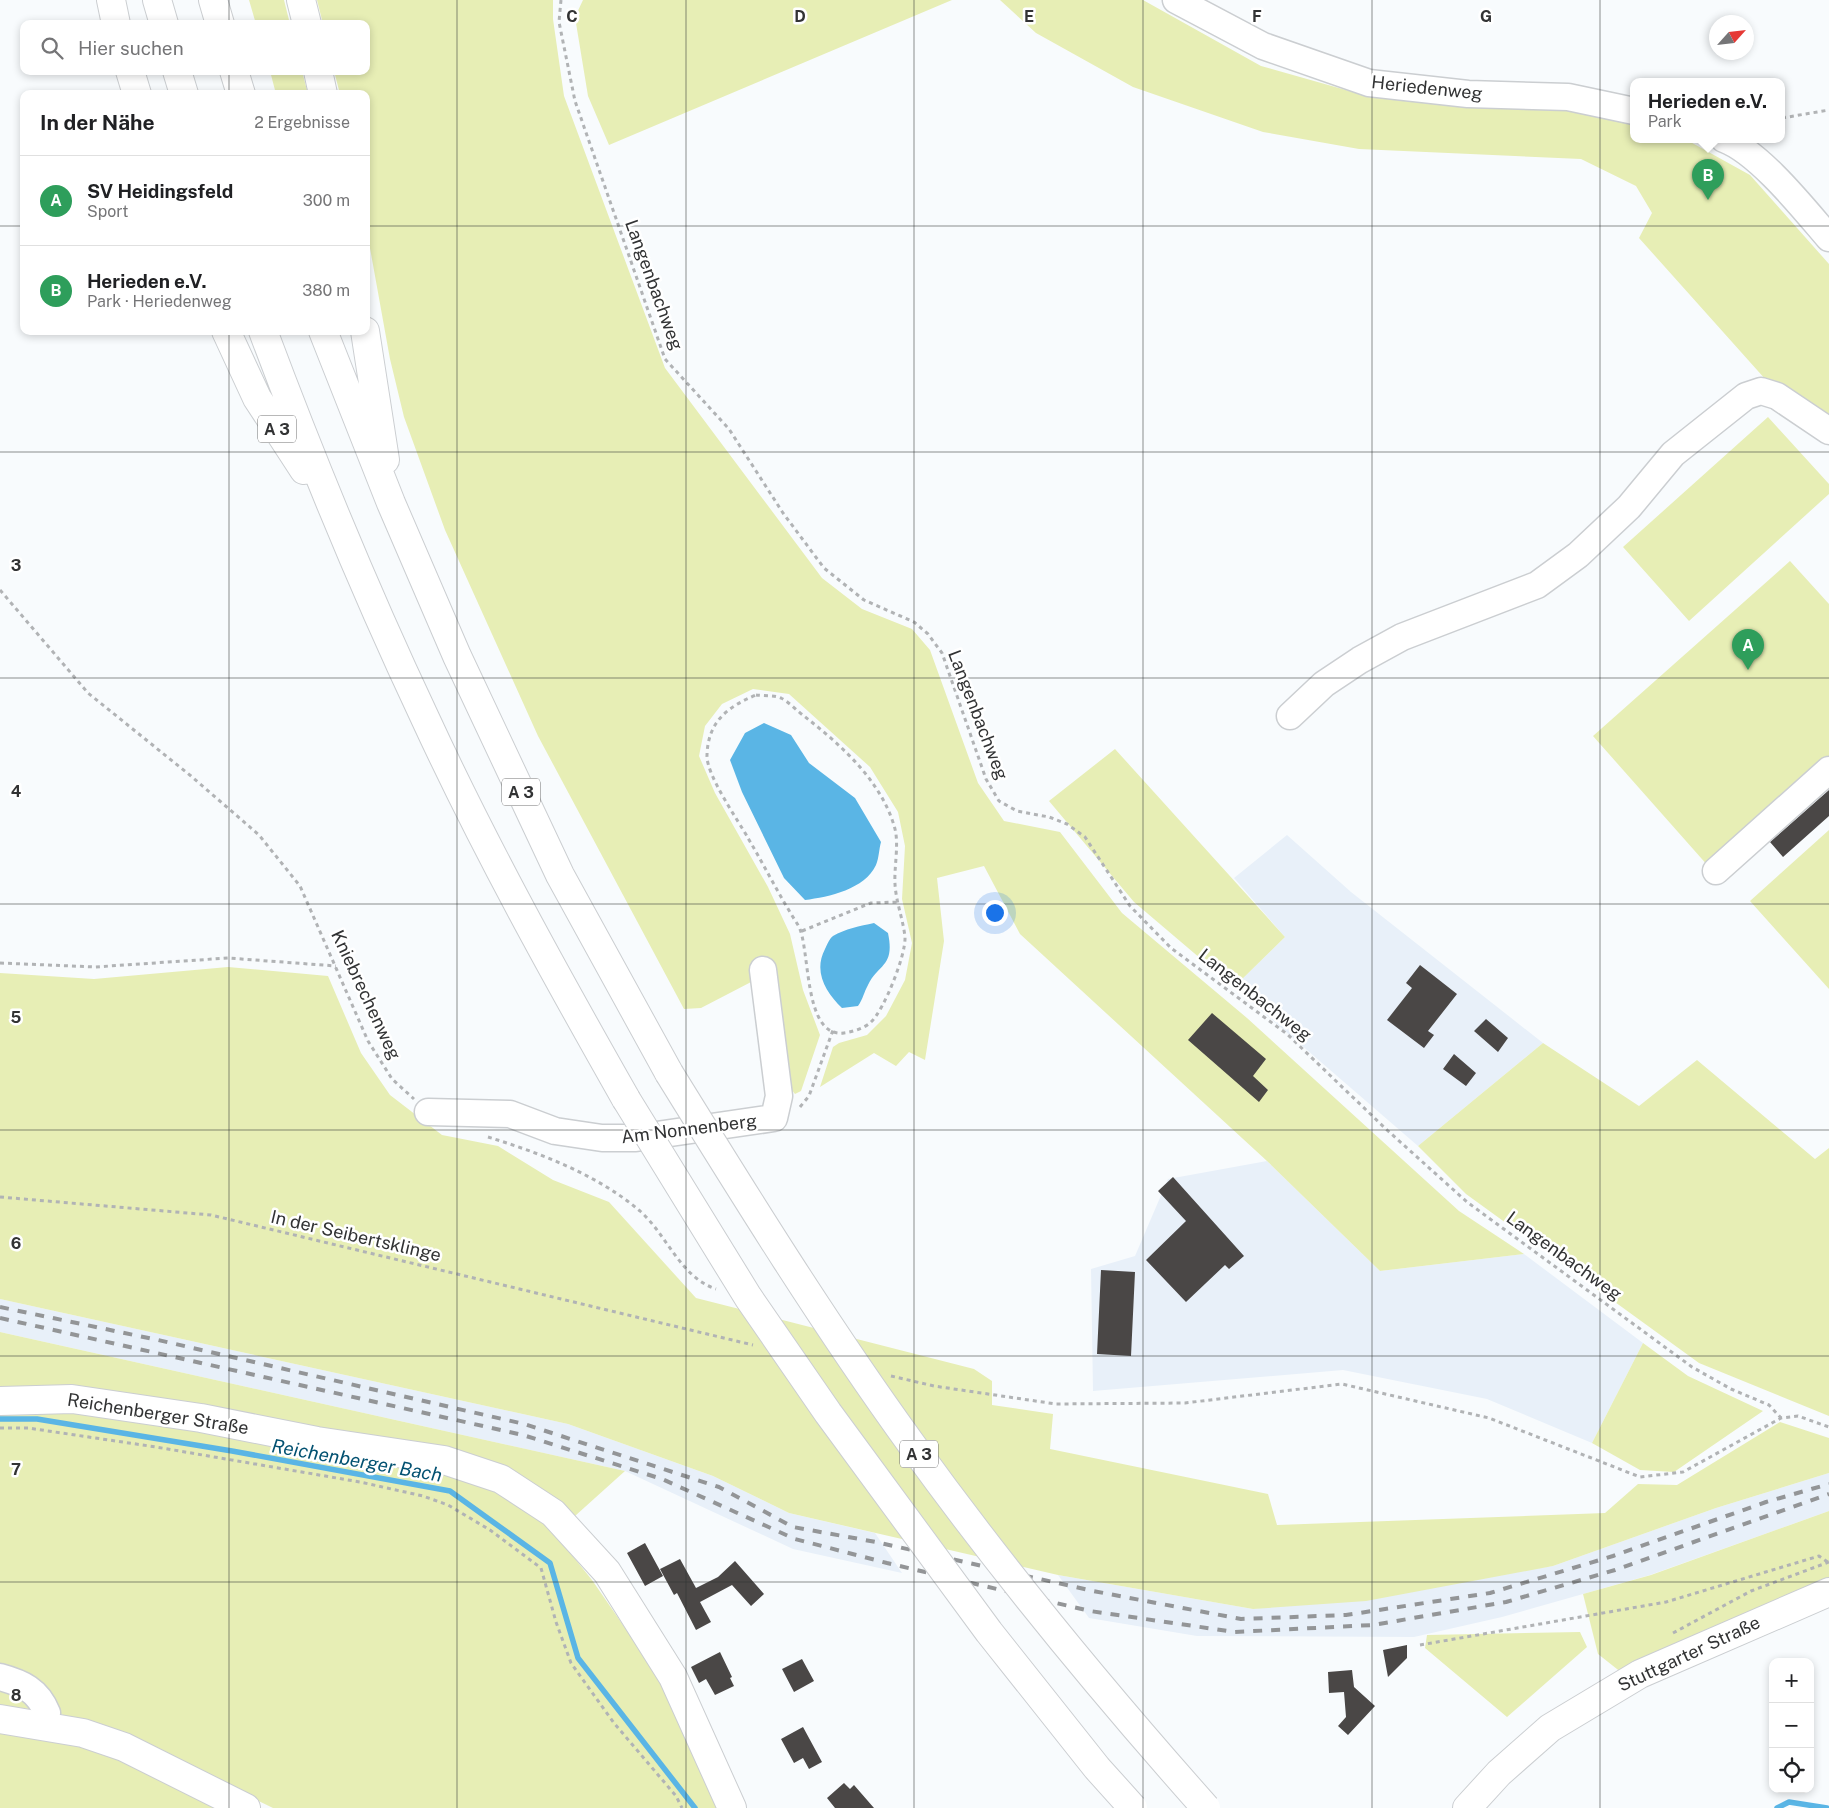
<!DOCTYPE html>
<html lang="de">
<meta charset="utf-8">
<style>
:root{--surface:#fff;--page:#f2f2f2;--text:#202124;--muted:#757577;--line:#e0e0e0;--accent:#005daa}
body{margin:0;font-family:"Public Sans",sans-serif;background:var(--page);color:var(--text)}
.controls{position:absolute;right:15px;bottom:15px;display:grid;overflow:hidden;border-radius:10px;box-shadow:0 2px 8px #0003}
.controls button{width:45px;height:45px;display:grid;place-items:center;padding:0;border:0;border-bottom:1px solid var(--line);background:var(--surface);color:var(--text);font:25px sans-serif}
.compass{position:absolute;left:1709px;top:15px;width:45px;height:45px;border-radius:50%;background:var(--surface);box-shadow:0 2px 8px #0003;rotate:63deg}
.you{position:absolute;left:994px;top:912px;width:18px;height:18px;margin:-12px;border:4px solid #fff;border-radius:50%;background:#1a73e8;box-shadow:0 0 0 8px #1a73e833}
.badge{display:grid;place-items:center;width:32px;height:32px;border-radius:50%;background:var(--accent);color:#fff;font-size:16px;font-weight:700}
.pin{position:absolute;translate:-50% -41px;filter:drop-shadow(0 1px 2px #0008)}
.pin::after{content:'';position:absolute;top:26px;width:18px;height:15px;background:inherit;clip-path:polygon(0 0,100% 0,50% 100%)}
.popup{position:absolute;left:1630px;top:78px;width:155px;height:65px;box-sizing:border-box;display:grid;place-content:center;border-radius:10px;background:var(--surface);filter:drop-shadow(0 1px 4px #0005);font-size:16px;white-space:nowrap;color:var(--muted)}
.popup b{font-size:19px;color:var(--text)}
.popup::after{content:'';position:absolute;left:50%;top:100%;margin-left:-10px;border:10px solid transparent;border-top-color:var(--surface)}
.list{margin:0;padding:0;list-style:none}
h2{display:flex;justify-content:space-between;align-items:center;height:65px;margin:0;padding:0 20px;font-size:21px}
h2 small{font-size:16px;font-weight:400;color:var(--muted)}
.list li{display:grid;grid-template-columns:32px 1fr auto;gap:15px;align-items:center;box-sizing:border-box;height:90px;padding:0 20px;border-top:1px solid var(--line)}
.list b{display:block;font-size:19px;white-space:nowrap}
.list p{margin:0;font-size:16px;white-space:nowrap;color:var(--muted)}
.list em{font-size:16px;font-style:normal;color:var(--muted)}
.icon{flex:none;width:28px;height:28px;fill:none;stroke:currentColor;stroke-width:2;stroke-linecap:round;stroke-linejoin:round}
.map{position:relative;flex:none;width:1829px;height:1808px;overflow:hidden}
.search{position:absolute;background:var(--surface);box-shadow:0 2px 8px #0003;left:20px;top:20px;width:350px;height:55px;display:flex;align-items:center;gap:12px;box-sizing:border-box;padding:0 18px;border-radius:10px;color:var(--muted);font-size:19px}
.panel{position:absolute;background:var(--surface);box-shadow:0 2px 8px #0003;left:20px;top:90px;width:350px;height:245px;border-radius:10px}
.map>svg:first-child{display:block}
.built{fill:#e8f0f9}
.green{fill:#e7eeb5}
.water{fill:#5ab5e5}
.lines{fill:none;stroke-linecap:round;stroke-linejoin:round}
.stream{stroke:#5ab5e5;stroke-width:5.5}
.building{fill:#4a4746}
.minor-casing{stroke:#cbced1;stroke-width:29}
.major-casing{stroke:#cbced1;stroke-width:30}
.highway-casing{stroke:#cbced1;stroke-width:30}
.path{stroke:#b1b3b5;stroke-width:3;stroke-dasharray:4 4;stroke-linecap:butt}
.minor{stroke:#fff;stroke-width:26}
.major{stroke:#fff;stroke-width:28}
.highway{stroke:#fff;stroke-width:28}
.rail{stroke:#939597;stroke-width:4;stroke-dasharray:9 9;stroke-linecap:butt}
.highway-bridge-casing{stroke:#cbced1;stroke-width:30;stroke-linecap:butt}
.highway-bridge{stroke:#fff;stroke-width:28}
.grid{fill:none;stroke:#323334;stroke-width:1;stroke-opacity:0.55}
.labels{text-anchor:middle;stroke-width:5;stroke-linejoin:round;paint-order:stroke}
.shield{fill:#fff;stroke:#707071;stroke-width:1}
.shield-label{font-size:16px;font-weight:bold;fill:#323334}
.street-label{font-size:18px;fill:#323334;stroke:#fff}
.water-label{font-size:19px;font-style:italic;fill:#035171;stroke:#fff}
.grid-label{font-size:16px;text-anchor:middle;font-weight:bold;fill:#323334;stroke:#fff;stroke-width:5;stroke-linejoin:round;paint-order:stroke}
</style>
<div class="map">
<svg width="1829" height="1808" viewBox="0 0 1829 1808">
<rect width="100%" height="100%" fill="#f8fbfd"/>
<path class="built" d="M1287,835L1351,892L1543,1043L1418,1146L1234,987L1285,937L1234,878Z
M1267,1161L1380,1271L1524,1254L1643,1343L1592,1443L1487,1399L1343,1370L1093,1391L1091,1269L1135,1256L1168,1179Z
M0,1299L568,1424L713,1476L789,1513L875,1533L902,1573L793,1549L625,1471L0,1332Z
M1829,1473V1511L1650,1575L1502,1617L1414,1637L1197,1636L1089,1618L1058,1575L1253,1609L1553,1566L1716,1508Z"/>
<path class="green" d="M249,0H284L290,24H256Z
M317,0H553V19L564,96L665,368L822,578L862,609L912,629L930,650L978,783L1004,821L1060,832L1122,913L1247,1018L1459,1211L1524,1254L1380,1271L1267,1161L1020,934L984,866L937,878L944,941L925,1060L909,1052L896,1066L874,1053L820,1087L833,1047L839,1043L867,1035L886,1016L905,980L912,943L902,899L905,846L898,812L870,767L789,694L753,689L722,704L705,726L699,756L715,793L768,887L790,934L803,990L820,1035L801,1091L795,1094L791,1089L753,981L701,1008L684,1009L538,736L445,530L404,417L390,359L366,226V94H340L334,71H366V24H323Z
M583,0H952L609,145L588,96L575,17Z
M1000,0H1143L1261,66L1367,96L1568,109L1634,123V139H1685L1750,175L1829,264V423L1766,380L1639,238L1652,213L1636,186L1581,159L1359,149L1263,132L1133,87L1036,33Z
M270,71H302L308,94H276Z
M1768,417L1829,484V494L1689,621L1623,547Z
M1790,561L1829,604V761L1709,867L1593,736Z
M1115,749L1285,937L1234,987L1134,902L1049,801Z
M1829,830V989L1750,901Z
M228,967L328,976L361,1053L390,1095L442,1135L498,1146L553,1180L609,1202L696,1298L974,1369L992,1381V1405L1053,1414L1050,1449L1268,1494L1277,1525L1605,1513L1638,1484L1677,1485L1780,1422L1829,1438V1473L1716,1508L1553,1566L1366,1601L1253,1609L1058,1575L789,1513L713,1476L568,1424L0,1299V973L94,979Z
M1543,1043L1639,1106L1697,1060L1815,1159L1829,1148V1416L1699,1363L1466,1194L1418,1146Z
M0,1332L625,1471L555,1534L592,1580L663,1683L720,1808H273L116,1731L57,1713L0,1705Z
M1643,1343L1688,1376L1763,1411L1674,1472L1640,1470L1592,1443Z
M1829,1511V1581L1622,1673L1598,1654L1583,1594L1651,1575Z
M1580,1632L1587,1647L1507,1717L1425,1648L1427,1635Z
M0,1732L78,1743L180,1785L221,1808H0Z"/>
<path class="water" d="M764,723L791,735L809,763L855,798L881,842C879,849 879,858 876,865C865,889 829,897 805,900L784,878L742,792L730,760L745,733Z
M874,923L888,933C895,967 879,963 868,985C864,992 863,999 858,1006L842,1008C826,992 813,972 825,949C827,945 829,939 833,936C845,929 860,926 874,923Z"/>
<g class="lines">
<path class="stream" d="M0,1419H37L232,1451L450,1491L550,1563L578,1658L695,1808
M1777,1808L1789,1802L1827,1808"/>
</g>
<path class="building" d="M1829,790V816L1783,857L1770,842Z
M1420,965L1457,994L1428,1031L1434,1035L1424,1048L1387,1020L1412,988L1406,983Z
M1212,1013L1266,1059L1253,1076L1268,1090L1259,1102L1188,1040Z
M1486,1019L1508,1038L1498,1052L1474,1031Z
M1454,1054L1476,1073L1466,1086L1443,1069Z
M1173,1177L1244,1256L1229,1269L1225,1265L1186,1302L1146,1260L1186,1221L1158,1191Z
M1101,1270L1135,1272L1131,1356L1097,1354Z
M645,1543L663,1576L645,1586L627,1553Z
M680,1559L696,1588L718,1577L735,1561L764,1594L751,1606L732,1585L700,1602L711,1622L696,1630L677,1593L674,1595L660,1569Z
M1407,1645V1658L1388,1677L1383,1650Z
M720,1652L732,1677L730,1678L734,1686L715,1695L706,1679L699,1683L691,1667Z
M802,1659L814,1681L794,1692L782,1669Z
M1352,1670L1354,1687L1375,1706L1348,1735L1338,1726L1346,1717L1344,1692L1329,1693L1328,1672Z
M803,1727L822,1762L809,1769L803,1758L794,1763L781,1739Z
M844,1783L850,1789L854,1785L874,1808H835L827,1798Z"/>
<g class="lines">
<defs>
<path id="minor" d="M1176,0L1263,46L1369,83L1468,94L1568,97L1634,111
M1724,139C1759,152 1804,209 1829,238
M1290,716L1324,684L1360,660L1402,637L1537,585L1578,555L1629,507L1673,454L1746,396L1761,391L1777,396L1829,431
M1716,871L1829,770
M428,1112L510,1114L555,1131L602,1138H636L774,1118L779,1096L763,970
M0,1677C22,1683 38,1690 47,1713L41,1725"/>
<path id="major" d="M0,1401L72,1399L201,1418L317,1441L444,1460L501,1479L553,1513L607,1572L673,1677L732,1808
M0,1719L83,1733L124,1747L246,1808
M1467,1808L1499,1773L1550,1728L1640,1674L1829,1592"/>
<path id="highway" d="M111,0L116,24
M157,0L164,24
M213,0L220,24
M301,0L307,24
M130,71L137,94
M177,71L184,94
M234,71L241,94
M318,71L323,94
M226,331L257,398L304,470
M263,331C312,462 365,591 425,718C485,848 555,974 626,1099
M323,331L391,503L457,656L560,875L669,1073
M365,331L385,460"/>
</defs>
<use href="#minor" class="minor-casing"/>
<use href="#major" class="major-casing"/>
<use href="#highway" class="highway-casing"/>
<path class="path" d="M561,0L559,22L575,101L665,359L729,429L783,513L824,568L864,600L914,622L928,634L942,653L986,779L999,801L1017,811L1049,817L1067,824L1085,837L1130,906L1171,948L1287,1034L1387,1130L1467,1202L1692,1367L1731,1389L1769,1405L1781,1418
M1782,118L1829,110
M0,590L88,693L191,776L259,835L300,886L368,1041L392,1079L414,1099
M756,695C763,696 774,695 781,698C789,702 797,711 804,716C841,745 882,781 895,829C899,845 894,867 895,884C896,902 903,919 905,937C906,955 884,1010 871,1022C865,1028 852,1032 844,1033C802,1038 811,946 798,925C780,897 765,867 748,838C738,820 706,775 707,755C708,722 727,707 756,695Z
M802,931L871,903L897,902
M0,963L95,967L228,958L336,966
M800,1107L809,1096L833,1030
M488,1137C540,1153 598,1175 640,1211C667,1235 680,1277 716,1289
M0,1197L211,1215L753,1345
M891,1376L934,1386L1056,1404L1185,1403L1342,1384L1489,1418L1640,1477L1683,1472L1781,1418L1798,1416L1829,1427
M0,1428H28L156,1447L360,1482L423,1496L448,1505L490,1530L541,1568L556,1622L571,1663L614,1723L676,1796L682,1808
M1673,1633L1751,1591L1829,1562
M1420,1645L1666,1602L1819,1556L1829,1563"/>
<use href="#minor" class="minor"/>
<use href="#major" class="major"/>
<use href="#highway" class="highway"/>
<path class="rail" d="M0,1307L158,1340L524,1424L719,1487L793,1527L876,1542L1093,1591L1241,1619L1346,1615L1490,1593L1613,1556L1766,1502L1829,1484
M0,1318L523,1435L662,1479L795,1539L887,1563L1090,1611L1235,1632L1373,1625L1506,1602L1615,1570L1829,1494"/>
<defs>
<path id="highway-bridge" d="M669,1073C747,1199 825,1325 912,1445C1003,1571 1102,1691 1206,1808
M626,1099L748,1297L828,1413L989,1632L1097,1768L1133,1808"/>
</defs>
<use href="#highway-bridge" class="highway-bridge-casing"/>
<use href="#highway-bridge" class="highway-bridge"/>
</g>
<path class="grid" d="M229,0V24M457,0V1808M686,0V1808M914,0V1808M1143,0V1808M1372,0V1808M1600,0V1808M229,71V94M0,226H24M366,226H1829M229,331V1808M0,452H1829M0,678H1829M0,904H1829M0,1130H1829M0,1356H1829M0,1582H1829"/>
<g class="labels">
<g class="shield">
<rect x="258" y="415.5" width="38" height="27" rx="4"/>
<rect x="502" y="778.5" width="38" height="27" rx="4"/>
<rect x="900" y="1440.5" width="38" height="27" rx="4"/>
</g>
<g class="shield-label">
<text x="277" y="435">A 3</text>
<text x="521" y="798">A 3</text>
<text x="919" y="1460">A 3</text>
</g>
<g class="street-label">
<text transform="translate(1427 88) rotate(6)" y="6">Heriedenweg</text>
<text transform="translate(654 285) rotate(70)" y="6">Langenbachweg</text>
<text transform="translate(978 715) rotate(69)" y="6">Langenbachweg</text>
<text transform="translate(366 995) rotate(65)" y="6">Kniebrechenweg</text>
<text transform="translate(1255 995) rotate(38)" y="6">Langenbachweg</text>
<text transform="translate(689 1129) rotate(-7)" y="6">Am Nonnenberg</text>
<text transform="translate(356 1236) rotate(13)" y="6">In der Seibertsklinge</text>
<text transform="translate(1564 1256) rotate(36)" y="6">Langenbachweg</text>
<text transform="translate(158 1414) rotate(9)" y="6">Reichenberger Straße</text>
<text transform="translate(1689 1654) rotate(-25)" y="6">Stuttgarter Straße</text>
</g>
<g class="water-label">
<text transform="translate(357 1460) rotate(10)" y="7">Reichenberger Bach</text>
</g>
</g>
<g class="grid-label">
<text x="572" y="22">C</text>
<text x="800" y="22">D</text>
<text x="1029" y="22">E</text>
<text x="1257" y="22">F</text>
<text x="1486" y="22">G</text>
<text x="16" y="571">3</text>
<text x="16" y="797">4</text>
<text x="16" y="1023">5</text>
<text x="16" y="1249">6</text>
<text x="16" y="1475">7</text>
<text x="16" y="1701">8</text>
</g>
</svg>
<div class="controls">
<button>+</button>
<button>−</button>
<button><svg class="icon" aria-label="locate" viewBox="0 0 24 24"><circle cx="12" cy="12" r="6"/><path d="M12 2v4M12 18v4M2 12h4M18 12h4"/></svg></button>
</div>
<svg class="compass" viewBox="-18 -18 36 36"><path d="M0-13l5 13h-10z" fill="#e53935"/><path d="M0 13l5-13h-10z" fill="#757577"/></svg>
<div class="you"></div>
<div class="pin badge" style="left:1748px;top:670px;background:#2e9e5b">A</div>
<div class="pin badge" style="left:1708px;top:200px;background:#2e9e5b">B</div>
<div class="popup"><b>Herieden e.V.</b>Park</div>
<div class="search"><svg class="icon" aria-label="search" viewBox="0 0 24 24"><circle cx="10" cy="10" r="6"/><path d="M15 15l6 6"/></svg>Hier suchen</div>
<section class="panel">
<h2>In der Nähe<small>2 Ergebnisse</small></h2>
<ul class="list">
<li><span class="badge" style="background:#2e9e5b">A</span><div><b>SV Heidingsfeld</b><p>Sport</p></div><em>300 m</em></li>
<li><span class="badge" style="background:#2e9e5b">B</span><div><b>Herieden e.V.</b><p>Park · Heriedenweg</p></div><em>380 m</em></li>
</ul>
</section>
</div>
